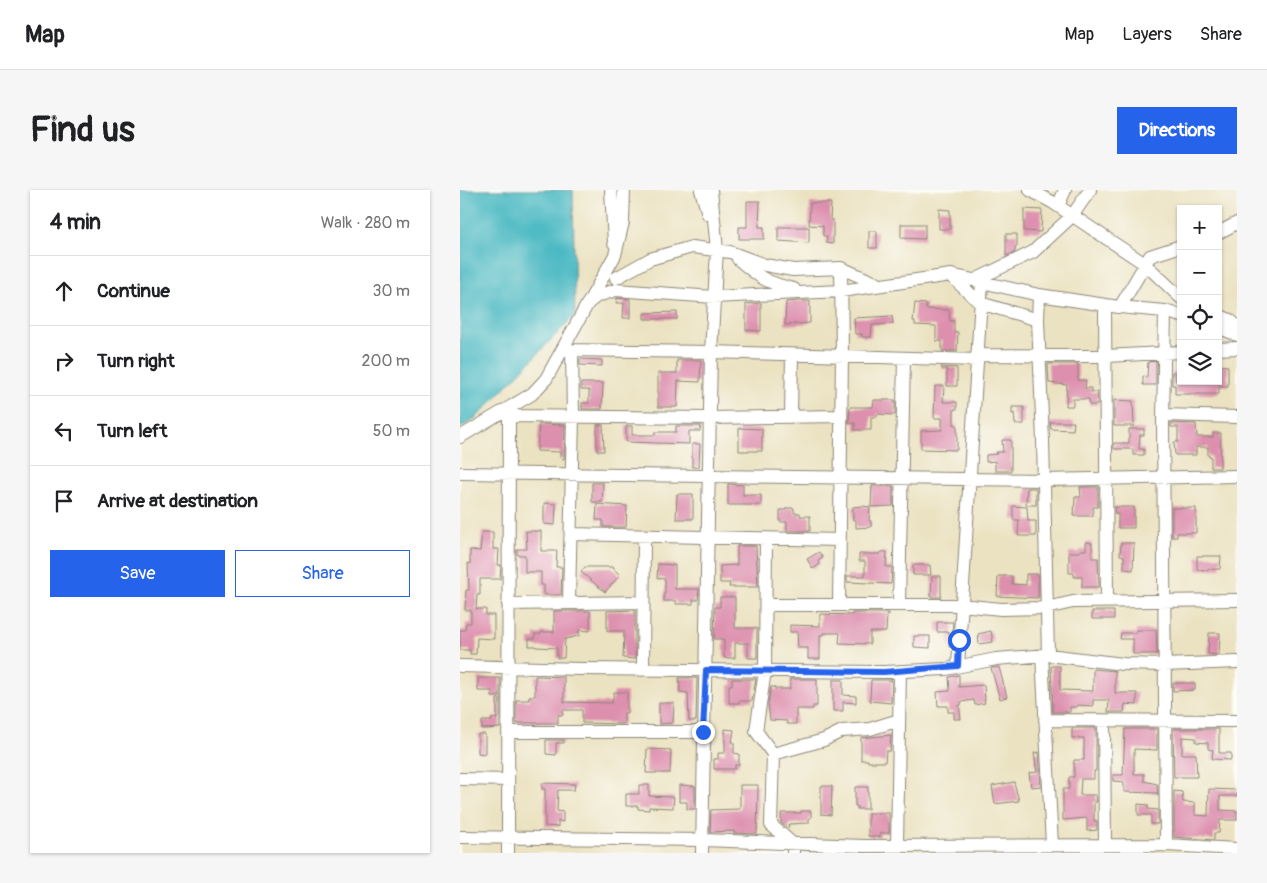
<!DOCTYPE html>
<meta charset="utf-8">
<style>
:root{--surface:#fff;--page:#f6f6f6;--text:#202124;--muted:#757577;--line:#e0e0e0;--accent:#2563eb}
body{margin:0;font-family:Pangolin,sans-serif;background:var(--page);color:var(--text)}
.controls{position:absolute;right:15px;top:15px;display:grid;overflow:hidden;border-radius:0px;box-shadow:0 1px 4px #0004}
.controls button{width:45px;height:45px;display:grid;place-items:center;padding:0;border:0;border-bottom:1px solid var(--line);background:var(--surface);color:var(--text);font:25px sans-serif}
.stop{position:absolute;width:15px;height:15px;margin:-11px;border:4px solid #2563eb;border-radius:50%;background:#fff}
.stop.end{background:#2563eb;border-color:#fff;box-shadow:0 1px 5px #0008}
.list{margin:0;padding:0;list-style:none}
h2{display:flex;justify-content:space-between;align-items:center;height:65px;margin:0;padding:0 20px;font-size:21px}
h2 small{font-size:16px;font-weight:400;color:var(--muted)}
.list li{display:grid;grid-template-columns:32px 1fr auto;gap:15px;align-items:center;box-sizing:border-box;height:70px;padding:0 20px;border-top:1px solid var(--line)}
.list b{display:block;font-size:19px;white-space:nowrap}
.list em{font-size:16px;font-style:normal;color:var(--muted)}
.actions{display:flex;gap:10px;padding:15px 20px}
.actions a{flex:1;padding:11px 0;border:1px solid var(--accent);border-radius:0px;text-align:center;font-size:18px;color:var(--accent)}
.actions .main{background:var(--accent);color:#fff}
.icon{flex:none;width:28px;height:28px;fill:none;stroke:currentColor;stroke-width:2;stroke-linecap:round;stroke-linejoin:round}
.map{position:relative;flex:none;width:777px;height:663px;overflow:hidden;border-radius:0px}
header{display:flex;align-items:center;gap:30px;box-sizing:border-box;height:70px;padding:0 25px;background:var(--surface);border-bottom:1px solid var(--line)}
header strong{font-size:24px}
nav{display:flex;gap:28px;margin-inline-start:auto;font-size:18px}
.intro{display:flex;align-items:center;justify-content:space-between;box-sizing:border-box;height:120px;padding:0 30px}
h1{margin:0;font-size:35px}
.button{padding:12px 22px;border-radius:0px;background:var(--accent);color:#fff;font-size:18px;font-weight:700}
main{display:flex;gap:30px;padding:0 30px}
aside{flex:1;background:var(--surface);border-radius:0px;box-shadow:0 1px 4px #0004}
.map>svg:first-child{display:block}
.water{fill:#4bb9c3;stroke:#3b7277}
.building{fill:#dd8fae}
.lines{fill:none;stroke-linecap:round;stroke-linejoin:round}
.minor-casing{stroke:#8b8676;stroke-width:14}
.minor{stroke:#fff;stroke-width:12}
.route{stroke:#2563eb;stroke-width:6}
</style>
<header>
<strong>Map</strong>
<nav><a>Map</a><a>Layers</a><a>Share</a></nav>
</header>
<div class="intro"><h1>Find us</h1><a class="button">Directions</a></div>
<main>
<aside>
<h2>4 min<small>Walk · 280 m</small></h2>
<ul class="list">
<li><svg class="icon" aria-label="ahead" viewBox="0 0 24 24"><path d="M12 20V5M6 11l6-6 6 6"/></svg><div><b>Continue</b></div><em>30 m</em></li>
<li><svg class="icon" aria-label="right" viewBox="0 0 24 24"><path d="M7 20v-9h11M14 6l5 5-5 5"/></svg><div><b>Turn right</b></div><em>200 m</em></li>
<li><svg class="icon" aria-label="left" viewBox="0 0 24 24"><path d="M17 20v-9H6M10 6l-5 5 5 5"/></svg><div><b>Turn left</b></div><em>50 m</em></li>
<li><svg class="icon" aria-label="arrive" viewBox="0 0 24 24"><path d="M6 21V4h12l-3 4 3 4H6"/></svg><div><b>Arrive at destination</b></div></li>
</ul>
<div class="actions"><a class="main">Save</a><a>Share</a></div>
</aside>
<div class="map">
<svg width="777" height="663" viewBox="0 0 777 663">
<rect width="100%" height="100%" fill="#fdfcf7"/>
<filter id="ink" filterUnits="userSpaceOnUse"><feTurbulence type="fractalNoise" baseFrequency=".02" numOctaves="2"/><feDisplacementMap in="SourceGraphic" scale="10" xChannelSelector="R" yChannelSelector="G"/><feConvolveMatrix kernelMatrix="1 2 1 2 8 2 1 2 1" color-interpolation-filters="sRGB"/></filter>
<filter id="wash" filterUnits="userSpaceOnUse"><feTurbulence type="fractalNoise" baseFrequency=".0096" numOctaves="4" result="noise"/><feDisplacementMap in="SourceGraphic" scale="20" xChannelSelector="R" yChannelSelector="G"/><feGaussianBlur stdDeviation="1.12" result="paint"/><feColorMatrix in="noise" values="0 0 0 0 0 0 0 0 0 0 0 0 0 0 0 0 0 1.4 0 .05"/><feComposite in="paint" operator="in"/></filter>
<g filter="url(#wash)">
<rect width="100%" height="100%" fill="#ebe2c1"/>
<path class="water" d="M0,0H113L115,125L16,228L0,238Z"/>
<g id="blocks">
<path class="building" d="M287,11H300L299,37H304V49H279V37H287Z
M350,13H371L370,30H373V54L366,53L367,46H363V36L349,35Z
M479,19L490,20V39H479Z
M564,19L582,20L581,42L564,41Z
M441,34H465V49L441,48Z
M318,37H349V53L318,51Z
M409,41H417V58H409Z
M546,44H557V57H555V62L546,66Z
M157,108L170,109V128H163L164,113H156Z
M337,111H350V133L325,135L326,112Z
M301,113V141L286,140V114Z
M455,113L466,114V119L489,120L490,131H494V142H498L497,161H482V151H476V136L455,135V131H453Z
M217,122V129H184V123Z
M432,126L433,134L412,135L411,147H402V144H395L394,128Z
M120,169L142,170V176L120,175Z
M217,170H241L240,192L218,191L217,217H198V183H217Z
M696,171V195H683V186L687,187L688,172Z
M588,174H618V190H626L625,198H631V202H637L638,215H629V209H613V216H606L607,195L589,193Z
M758,175L768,176V196H759V204H715V195H712V182H716V191H758Z
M481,177L497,178V196H487V179H482Z
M121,193H143L142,219H122V213H129V200H121Z
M475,196H484L483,212H497V219H494V235H497V260L461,259V241L482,240V228H474Z
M414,210H435V225L417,224V227H411V240H395V233H389L390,217H413Z
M654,210L673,211L674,236H654Z
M552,217H564V234H555L554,223L552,224Z
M590,232H614L613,240L591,239Z
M711,233L736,234L737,247H753V243H761L760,278H751V266H748V257H736V265H715L714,252H718V237H711Z
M79,234L105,235L104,269L100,268V262L77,261Z
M137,235H143L144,261H137Z
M166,236H172V245H195V242H216V236H241L240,241H229V254L166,252Z
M279,238L302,239V261H279Z
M669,239H684V245H680L679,259H684V265H673V259H654V253H669Z
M542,250H551V281H535V271L526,272V265L537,264L536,262H543Z
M232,254H240L239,277H232Z
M132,293H143L142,312H132Z
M268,294L283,295V305H301V315H268Z
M412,296H433V316L411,317Z
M620,297H638V317H633V326H614L615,307H621Z
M567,298H576V315H566Z
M217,304H233V329H216Z
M84,313L96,314L95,335L84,334Z
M137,314L167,316L166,337H143V330H136Z
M403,316L410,317L409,331H411V337L396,338V330H393V317Z
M553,316L567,317L568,331H576V346H558L559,330H553Z
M654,317H674V338H658V324H655Z
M326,318H334V323H340V326H350V341H327V332H320V320H326Z
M712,318H736V343H717V347H712Z
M66,341H81V361H97L96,377H102L101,405H84V395H81V382H65V365H57V359H67Z
M22,342H33V359H39L38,375H41L40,389H20V405H17L16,419H26V425H34V449L17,448L16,464H10V460H0V440H5L6,433H11V420H5L6,400H9L8,373L10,374V360L20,361Z
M626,352L632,353V368H638L639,397H622V387H614V383H609V362H620V360H626Z
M661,353H674L673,380L664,379V366L660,365Z
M277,356H296L298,397H269L270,393H260V376L277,375Z
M359,362L363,368L358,371L360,374L353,379L347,369Z
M420,362H427L426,377H432L431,394L387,392V386H405V371H399V364H420Z
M737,366H761L760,379L737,380Z
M198,374L215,375V399H239L238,410H233V414H216V411H204V403H205V389L197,388Z
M453,375H470L471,385H453Z
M125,377H152L160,385L145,402L121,382Z
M566,384H578V408L537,406L538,386H552V394L566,395Z
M472,386H481V407H471Z
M260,407H275V438H297V468H288V453H275V468H264V449H254L255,417H260Z
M175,420V469L163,468L164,441H147V421Z
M94,421H130V441L119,440V446L105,449L104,468H97V458L76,457V456H69V449H75V444H81V442H94Z
M632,421H654V429H632Z
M392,423H429V425H427L426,442H410V454L379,453L380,443H364V445H360V469H348V458H338L337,442H330V435L360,436V424L392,425Z
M477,432H493L491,457H489V442H477Z
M676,440H696L697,464H673V449H660L661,443H676Z
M531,441L533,452L519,454L518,444Z
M749,443H760L759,465L748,464Z
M454,446H470V458L454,457Z
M591,476H600V500L633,501V479L655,481V503H677V515L665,514L664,522H648L649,510H633V516L617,515V517H610V522H593Z
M539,477L547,507L540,509L531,478Z
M499,485V497L524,495L525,510H524L525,513L515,515L514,510L501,512V515H499L501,529H494V522H488V516H478L477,502L490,501L489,487Z
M75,486L104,487V512L152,513L154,502H167V523H164V534L122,533V520H103V525H98V533H56V510H69V506H75Z
M18,488H40V507H32V501H18Z
M219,488H237L236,531H229L228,503L220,502Z
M272,489H296L292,511H279V513H269V495H272Z
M330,489H357V516H353V519H336V534H327V531L310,530L308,513L311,497H315V499H330Z
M373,490H383V505L396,506V513L383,512V521H373Z
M411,490H432L431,513L410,511Z
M713,493H735V500L713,501Z
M37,509H40V538L22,539V531H32V528L37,529Z
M199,513H214L213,533L199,534Z
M612,538H636V581H634V589H621L620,605H636L637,612H634V631H637V640L627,641V628L603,630V599H609V587H614V570H624V548H612Z
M265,539L274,540L272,552H274V563L279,564V575H275V579H254V569H258V563H265Z
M665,539H697V560L674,559V584H684V591L697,594L698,606L697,603L664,602V592L653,591V585H663Z
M713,539H759V563H771V570L752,569L753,560L748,559V553L736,552V548L722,547V564H736L737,587H714Z
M18,544H25V564L18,563Z
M431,545L430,561H426L425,572H408V570H401V548Z
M86,550H104V553H96V565L86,564Z
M187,559L211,560L210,583H186Z
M579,562L581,596L571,597L569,583L577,582L574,563Z
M554,592L559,611L535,614L532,596Z
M82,593L115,594L114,600H98L97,621L103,622V632L98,631V637L85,636V599H82Z
M179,595H189V606L214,607L213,618L189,617V620L178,619V616H166V604H179Z
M219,595L235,596V619H227V612H219Z
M280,595H298L297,644L274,643V641L250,642L251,620L280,619Z
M361,596H372L371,625L361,624Z
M395,597H408V619H397V616H395Z
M749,599L777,600V606H760V620L777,621V630H760L759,643H754V650L714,647V601L722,602L723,612L735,613V625L748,626Z
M678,614L688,615V619L698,620V634H691V625H678Z
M341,621H351V628H349V633L329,634L328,639L321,633V623H341Z
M408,623H429V643H420V647L408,646Z"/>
</g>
</g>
<g filter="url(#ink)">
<use href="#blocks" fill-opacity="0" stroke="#8b8676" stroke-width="1"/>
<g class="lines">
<defs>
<path id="minor" d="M151,0L154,53
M241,0L248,24
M570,0L592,12L685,74L721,108
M598,16L605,0
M758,43L777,33
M278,69C299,87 306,93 334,99
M491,86L520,113L578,130
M156,88L190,69L232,57L270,62L305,75L333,80L381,78L420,95
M515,90L573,62L612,26L630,0
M579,105L578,130L583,251L588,465
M130,110L155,65L163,32L164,0
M645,115L647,412
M660,117L690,66L721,56
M705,121L703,230L706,655
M758,125L770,130L777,136
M758,137L777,145
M758,159L777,158
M103,160L251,162L517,170
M517,165L646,166L721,162
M703,225L777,227
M49,226L250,228L381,226
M331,226L332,165
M0,247L72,204L86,189L128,113L137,106L156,100L254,107L381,101L491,85L579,105L659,117L705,121L721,126
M0,283L584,290L777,286
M111,344L380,350
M306,349L305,481L296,541L313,564
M109,413L113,226L112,160
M48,414L183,412
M306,415H501L541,419L586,418L613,412L777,410
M379,415L382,166L381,78
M439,415L444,168
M582,465L592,655
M0,476L122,479L424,482L486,479L536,469L588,465L663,474L705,475L777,472
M498,476L522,92
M183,480L184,346
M585,530L777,531
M644,531L645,655
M48,542H243
M0,589L48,590
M0,647L243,650L404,656L706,655L777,659
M437,656L440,481
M48,663L49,218
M242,663L251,162L257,60L251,0
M333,663V654L311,635L313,564L364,550L382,541L410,539L439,530"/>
</defs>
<use href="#minor" class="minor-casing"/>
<use href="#minor" class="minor"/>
</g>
</g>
<g class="lines" filter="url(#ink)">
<path class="route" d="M243,542L246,480L424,482L498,476L499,450"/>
</g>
</svg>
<div class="controls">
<button>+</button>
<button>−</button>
<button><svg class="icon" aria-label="locate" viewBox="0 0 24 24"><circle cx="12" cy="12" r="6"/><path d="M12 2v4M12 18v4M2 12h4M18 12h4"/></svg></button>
<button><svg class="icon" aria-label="layers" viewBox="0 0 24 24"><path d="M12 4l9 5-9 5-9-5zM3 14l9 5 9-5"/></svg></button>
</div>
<div class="stop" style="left:499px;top:450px"></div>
<div class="stop end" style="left:243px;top:542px"></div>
</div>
</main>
